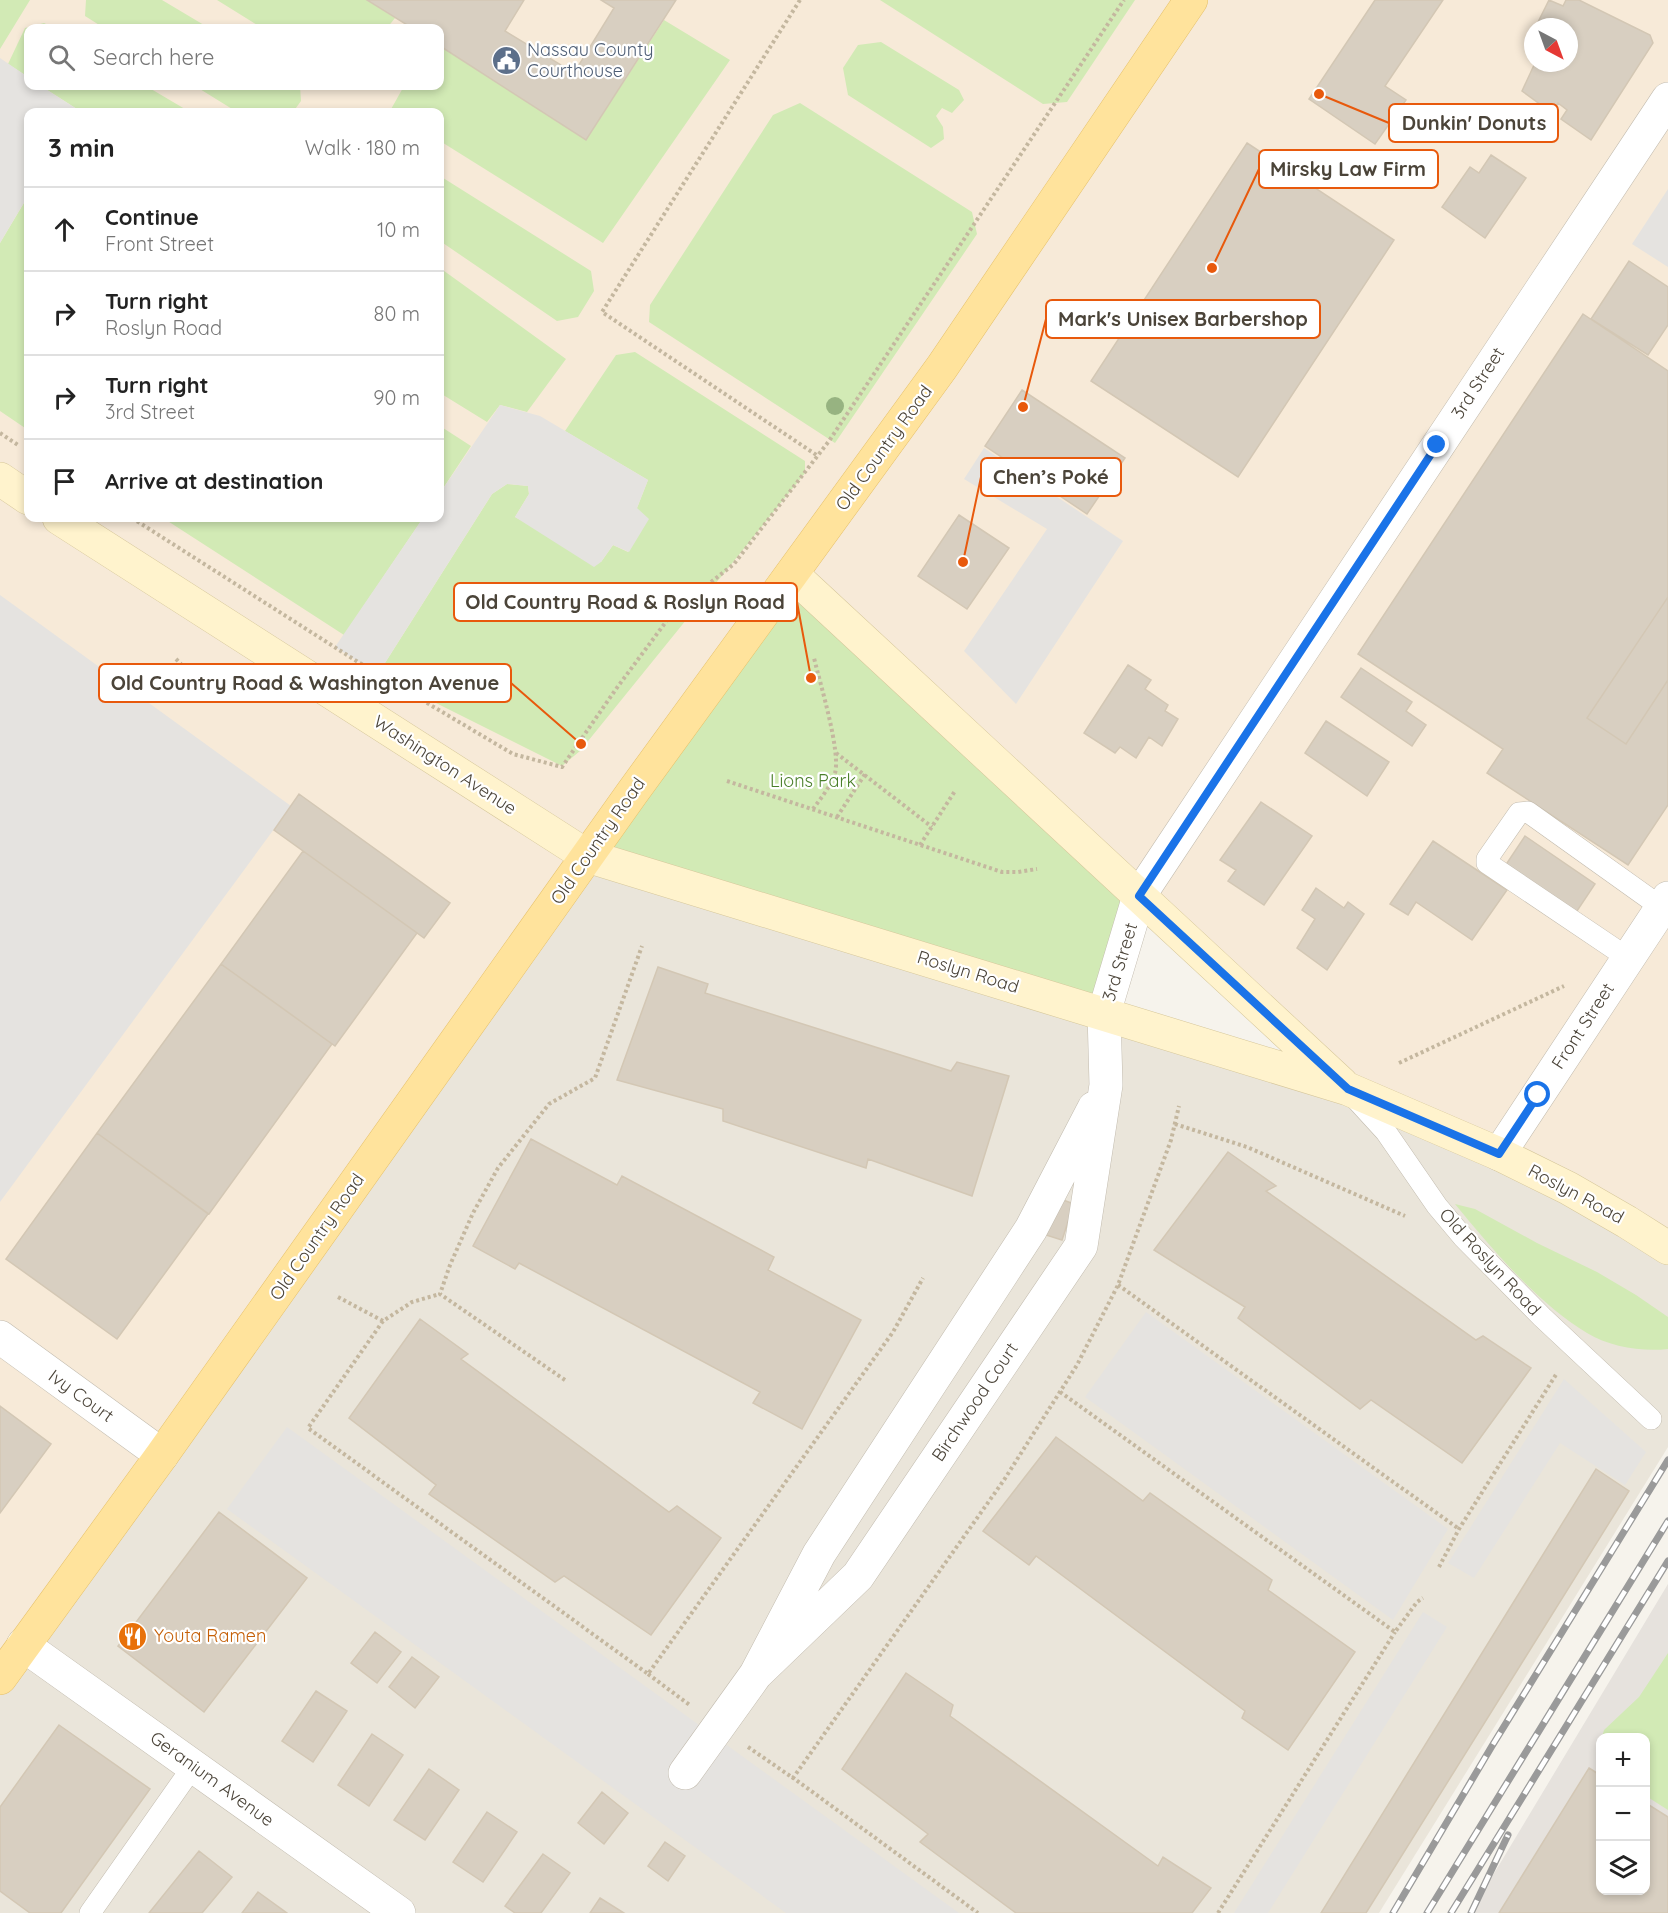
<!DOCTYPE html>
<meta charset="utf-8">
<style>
:root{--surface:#fff;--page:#f6f6f6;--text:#222;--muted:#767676;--line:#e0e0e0}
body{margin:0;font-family:Quicksand,sans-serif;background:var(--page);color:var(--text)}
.controls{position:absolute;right:18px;bottom:18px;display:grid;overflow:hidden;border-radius:12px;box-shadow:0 3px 9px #0003}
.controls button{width:54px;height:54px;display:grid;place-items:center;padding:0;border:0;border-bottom:2px solid var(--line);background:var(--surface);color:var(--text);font:30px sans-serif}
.compass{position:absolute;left:1524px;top:18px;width:54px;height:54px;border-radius:50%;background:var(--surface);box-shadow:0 3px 9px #0003;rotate:139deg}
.stop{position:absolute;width:18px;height:18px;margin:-14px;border:4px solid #1a73e8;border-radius:50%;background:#fff}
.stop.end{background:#1a73e8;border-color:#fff;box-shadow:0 2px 6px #0008}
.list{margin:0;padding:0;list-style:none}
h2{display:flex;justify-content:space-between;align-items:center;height:78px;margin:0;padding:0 24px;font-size:26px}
h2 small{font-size:20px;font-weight:400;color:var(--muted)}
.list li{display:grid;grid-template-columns:39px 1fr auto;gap:18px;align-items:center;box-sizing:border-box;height:84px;padding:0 24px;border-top:2px solid var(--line)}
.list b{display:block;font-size:22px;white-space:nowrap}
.list p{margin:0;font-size:20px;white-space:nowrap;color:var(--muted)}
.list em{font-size:20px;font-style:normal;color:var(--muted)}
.icon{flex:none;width:33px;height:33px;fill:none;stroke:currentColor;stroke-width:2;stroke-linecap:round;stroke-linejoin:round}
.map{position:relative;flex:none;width:1668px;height:1913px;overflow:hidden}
.search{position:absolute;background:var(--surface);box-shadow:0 3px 9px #0003;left:24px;top:24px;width:420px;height:66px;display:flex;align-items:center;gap:15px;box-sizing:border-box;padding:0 21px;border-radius:12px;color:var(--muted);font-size:22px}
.panel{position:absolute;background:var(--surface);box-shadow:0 3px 9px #0003;left:24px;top:108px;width:420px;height:414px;border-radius:12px}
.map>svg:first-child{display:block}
.residential{fill:#eae5da}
.commercial{fill:#f7ead8;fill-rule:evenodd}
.industrial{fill:#e6e2dd;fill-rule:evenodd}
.green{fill:#d2eab5}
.parking{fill:#e5e3e0}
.building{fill:#d8cfc1;stroke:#d3c7b4;stroke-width:1.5}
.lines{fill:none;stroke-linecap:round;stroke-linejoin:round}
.lane-casing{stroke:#c2bbae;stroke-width:22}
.street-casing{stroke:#c2bbae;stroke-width:34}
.secondary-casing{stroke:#d6c79b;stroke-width:34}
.primary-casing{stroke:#e6c16a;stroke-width:34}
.path{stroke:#c4b79f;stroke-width:4;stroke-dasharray:3 3;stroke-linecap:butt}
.lane{stroke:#fff;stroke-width:21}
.street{stroke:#fff;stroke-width:33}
.secondary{stroke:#fff3cd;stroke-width:33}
.primary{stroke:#ffe39c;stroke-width:33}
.rail-casing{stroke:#9a9a9a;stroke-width:7}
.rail{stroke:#fff;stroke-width:4.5;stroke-dasharray:14;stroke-linecap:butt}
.tree{fill:#97b381}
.route{stroke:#1a73e8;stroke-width:8}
.labels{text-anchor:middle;stroke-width:4.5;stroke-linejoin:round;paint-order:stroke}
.service-label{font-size:18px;fill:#4e5e75;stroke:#fff;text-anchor:start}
.street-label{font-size:18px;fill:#4b4439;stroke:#fff}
.park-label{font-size:18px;fill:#4a7f2a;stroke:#fff}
.food-label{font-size:18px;fill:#c56008;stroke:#fff;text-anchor:start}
.leader{fill:none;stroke:#e8590c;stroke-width:2}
.callout-dot{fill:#e8590c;stroke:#fff;stroke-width:2}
.callout{fill:#fff;stroke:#e8590c;stroke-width:2}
.callout-label{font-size:20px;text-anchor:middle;font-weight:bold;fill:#4b4439}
</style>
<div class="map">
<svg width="1668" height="1913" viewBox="0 0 1668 1913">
<rect width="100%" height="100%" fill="#f6f3ec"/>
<path class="residential" d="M587,856L1348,1089L1668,1247V1447L1379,1913H0V1678Z"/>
<path class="commercial" d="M0,0H1668V1247L1348,1089L792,574L0,1675ZM1533,27H1569V63H1533ZM28,28H440V86H28ZM28,112H440V518H28Z"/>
<path class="industrial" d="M1668,1584V1913H1471L1475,1905ZM1600,1738H1646V1890H1600Z"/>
<path class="green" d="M0,0H30L0,49Z
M86,0H162L209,28H104L85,16Z
M217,0H367L395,18L387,28H262Z
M880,0H1135L1067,102L1043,104Z
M664,20L730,60L603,243L440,141V112H393L390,111L404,86H440V46L586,140Z
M44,23L54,28H28V77L8,64L25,28Z
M881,42L959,90L964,100L952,113L942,108L936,116L943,127L944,139L931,148L848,95L843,68L858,45Z
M41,86H146L190,112H79L80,111Z
M195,86H300L301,101L293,112H237Z
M800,103L972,212L977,234L835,443L649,322L650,305L773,115Z
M440,176L591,271L594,291L578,317L557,321L440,241Z
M28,196V430L0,411V243Z
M440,268L566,359L527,412L500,405L487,422L440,393Z
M635,352L805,461V473L580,751L562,766L378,674L492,494L507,484L528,486L529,494L515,517L601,562L613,545L628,552L637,508L648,480L565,431L616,355Z
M440,426L471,446L440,493Z
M163,518H423L344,635Z
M792,574L1139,896L1104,1013L587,856Z
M1455,1204L1475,1209L1537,1243L1597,1272L1636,1295L1668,1317V1349C1642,1352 1610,1347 1587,1333C1537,1303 1492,1249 1455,1204Z
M1668,1653V1810L1646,1796V1738L1602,1737L1604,1730L1639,1697Z"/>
<path class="parking" d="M0,58L28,77V86H41L80,111L79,112H28V196L0,243Z
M1668,189V267L1632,244Z
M500,405L540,416L648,480L637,508L649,519L629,552L613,545L601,562L594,567L515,517L529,494L528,486L507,484L492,494L378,674L335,647L423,518H440V493Z
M984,448L1123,541L1016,704L964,651L1047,529L964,479Z
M0,595L291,806L0,1202Z
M1146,1312L1448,1529L1393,1620L1085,1397Z
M1564,1379L1646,1452L1625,1485L1560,1443L1474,1578L1448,1563Z
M287,1427L959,1913H786L227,1509Z
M1423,1612L1447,1627L1268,1913H1234Z"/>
<path class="building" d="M367,0H524L505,31L574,73L614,8L601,0H676L586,140L440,46V28H412Z
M1375,0H1443L1385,86L1406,100L1375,144L1309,99Z
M1549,0L1563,6L1566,0H1579L1650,35L1653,43L1591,140L1561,119L1567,110L1558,103L1552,113L1522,91L1535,63H1569V27H1544L1537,24Z
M1247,143L1394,240L1238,477L1091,381Z
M1491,155L1526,178L1485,238L1442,207L1470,167L1479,173Z
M1629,261L1668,287V325L1648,355L1591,319Z
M1583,314L1668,371V805L1628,865L1487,773L1503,749L1358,654Z
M1022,390L1125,458L1087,514L985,446Z
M959,515L1009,548L967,609L918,576Z
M1668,597V680L1626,744L1587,718Z
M1128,665L1151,680L1145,689L1168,705L1165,711L1178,719L1162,746L1149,737L1136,758L1120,747L1115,753L1084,733Z
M1361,668L1412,702L1406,711L1426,725L1412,746L1341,697Z
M1326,721L1389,762L1367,796L1305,753Z
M299,794L450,903L424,938L274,830Z
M1261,802L1312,836L1264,905L1228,881L1236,870L1220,860Z
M1525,836L1595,884L1575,914L1505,866Z
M1433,841L1507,890L1472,940L1416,902L1408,915L1390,904Z
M303,851L417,933L335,1046L221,964Z
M1316,888L1344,908L1348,902L1364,914L1327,970L1297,948L1315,919L1302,910Z
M221,964L332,1044L209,1214L97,1133Z
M658,967L708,984L705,993L951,1071L957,1062L1009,1076L972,1196L868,1159L866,1168L723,1121V1109L617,1080Z
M97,1133L208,1214L117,1339L6,1259Z
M531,1139L617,1185L622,1176L774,1257L768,1270L861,1320L802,1429L753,1403L760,1392L519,1263L515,1269L473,1246Z
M1228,1152L1276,1186L1266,1191L1476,1340L1483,1336L1531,1368L1462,1463L1371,1400L1360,1409L1238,1318L1245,1307L1154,1250Z
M1055,1197L1074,1204L1062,1240L1043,1234Z
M420,1319L468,1354L461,1359L669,1512L677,1506L721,1538L651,1635L564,1576L555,1582L429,1494L436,1485L349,1418Z
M0,1406L51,1444L0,1513Z
M1056,1437L1143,1501L1150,1493L1272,1580L1268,1590L1355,1652L1288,1750L1242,1718L1245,1711L1036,1556L1029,1565L983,1531Z
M1596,1469L1629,1491L1366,1913H1321Z
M219,1512L307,1578L204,1712L118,1646Z
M375,1632L401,1652L377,1683L351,1663Z
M412,1657L439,1677L415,1708L389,1687Z
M906,1673L953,1705L950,1716L1158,1866L1163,1857L1211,1888L1192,1913H1016L920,1842L928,1834L842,1769Z
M316,1691L347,1711L313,1762L282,1741Z
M59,1725L150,1789L61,1913H30L0,1891V1807Z
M372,1734L403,1755L369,1806L338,1785Z
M1589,1768L1600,1775V1890H1646V1803L1668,1817V1913H1499Z
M429,1769L459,1790L425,1840L394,1820Z
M602,1792L628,1813L604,1844L578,1823Z
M487,1812L517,1832L483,1882L453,1862Z
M665,1842L685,1856L668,1881L648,1866Z
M199,1851L232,1877L202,1913H149Z
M543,1854L570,1873L541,1913H515L505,1906Z
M258,1892L287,1913H242Z
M600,1898L624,1913H590Z"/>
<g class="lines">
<defs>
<path id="lane" d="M1628,958L1487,863V859L1519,813L1528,812L1668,912
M1354,1097L1386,1132L1437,1206L1463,1237L1542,1317L1651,1419
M90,1913L194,1765"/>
<path id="street" d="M1499,1154L1668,898
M0,1337L162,1455
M23,1645L399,1913
M756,1674L858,1576L1081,1246L1106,1085L1104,1013L1139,896L1668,99
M685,1773L756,1674L819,1554L1031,1229L1094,1108"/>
<path id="secondary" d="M0,479L28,498
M59,518L587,856L1348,1089L1499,1154L1568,1188L1627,1222L1668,1248
M792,574L1342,1084"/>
<path id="primary" d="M0,1678L162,1455L632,793L942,367L1191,0"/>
</defs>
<use href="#lane" class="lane-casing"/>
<use href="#street" class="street-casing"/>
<use href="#secondary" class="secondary-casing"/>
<use href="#primary" class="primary-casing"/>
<path class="path" d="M800,0L602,312L818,456
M0,433L18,445
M132,518L358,662L513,754L562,767L616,689L674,611L734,564L829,441L1124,0
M176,659L181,664
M223,691L232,697
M836,753L932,827
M727,781L1002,872H1018L1037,869
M813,809C821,798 831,786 835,773C841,752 820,683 814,658
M837,817L865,774
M920,845L955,791
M1399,1063L1564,986
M1175,1124L1247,1147L1405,1216
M1118,1285L1459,1529
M338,1297L383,1321L412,1302L440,1294
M383,1321L308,1428L648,1674L893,1332L923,1278
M565,1380L440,1294L450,1265L473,1213L498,1168L549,1104L595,1078L642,946
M1060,1392L1395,1632L1417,1602L1423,1598
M1439,1567L1459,1529L1557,1373
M648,1674L691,1706
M748,1747L793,1778L1004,1480L1077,1365L1118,1285L1171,1140L1179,1106
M792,1777L978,1913
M1218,1913L1395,1632"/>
<use href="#lane" class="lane"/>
<use href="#street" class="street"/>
<use href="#secondary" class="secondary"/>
<use href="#primary" class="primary"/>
<defs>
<path id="rail" d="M1393,1913L1492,1746L1668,1460
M1427,1913L1668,1521
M1451,1913L1668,1561
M1471,1913L1508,1835"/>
</defs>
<use href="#rail" class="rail-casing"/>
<use href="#rail" class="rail"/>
</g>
<circle class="tree" cx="835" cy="406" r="9"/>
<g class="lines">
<path class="route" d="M1437,445L1139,896L1348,1089L1499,1154L1538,1095"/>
</g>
<defs>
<symbol id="civic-disc" viewBox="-11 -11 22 22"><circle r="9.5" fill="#5c6f8a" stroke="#fff"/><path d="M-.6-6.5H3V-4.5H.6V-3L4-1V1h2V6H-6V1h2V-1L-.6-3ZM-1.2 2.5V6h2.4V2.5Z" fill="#fff"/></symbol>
<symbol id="restaurant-disc" viewBox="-11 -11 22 22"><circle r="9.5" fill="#e8710a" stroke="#fff"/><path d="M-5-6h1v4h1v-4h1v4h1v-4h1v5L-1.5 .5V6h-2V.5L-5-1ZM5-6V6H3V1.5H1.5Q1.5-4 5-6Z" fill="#fff"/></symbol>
</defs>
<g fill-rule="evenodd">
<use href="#civic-disc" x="490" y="44" width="33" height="33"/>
<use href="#restaurant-disc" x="116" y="1620" width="33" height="33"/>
</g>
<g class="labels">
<g class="service-label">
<text x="527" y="56">Nassau County<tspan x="527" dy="21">Courthouse</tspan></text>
</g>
<g class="street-label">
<text transform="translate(1478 383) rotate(-57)" y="6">3rd Street</text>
<text transform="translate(884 448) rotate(-54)" y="6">Old Country Road</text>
<text transform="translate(445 765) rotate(33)" y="6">Washington Avenue</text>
<text transform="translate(598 841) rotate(-55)" y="6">Old Country Road</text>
<text transform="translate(1120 962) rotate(-73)" y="6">3rd Street</text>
<text transform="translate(968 972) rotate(17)" y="6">Roslyn Road</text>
<text transform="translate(1583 1026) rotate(-57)" y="6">Front Street</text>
<text transform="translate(1576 1194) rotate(28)" y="6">Roslyn Road</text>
<text transform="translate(317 1237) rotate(-55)" y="6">Old Country Road</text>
<text transform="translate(1490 1262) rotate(47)" y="6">Old Roslyn Road</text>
<text transform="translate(81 1396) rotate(36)" y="6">Ivy Court</text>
<text transform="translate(975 1402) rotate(-56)" y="6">Birchwood Court</text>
<text transform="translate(212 1779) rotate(36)" y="6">Geranium Avenue</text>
</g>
<g class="park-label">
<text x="813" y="787">Lions Park</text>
</g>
<g class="food-label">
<text x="154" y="1642">Youta Ramen</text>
</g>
</g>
<path class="leader" d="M1319 94L1389 123M1212 268L1259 169M1023 407L1046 319M963 562L981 477M811 678L797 602M581 744L511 683"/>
<g class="callout-dot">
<circle cx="1319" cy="94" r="6"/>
<circle cx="1212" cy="268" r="6"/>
<circle cx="1023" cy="407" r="6"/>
<circle cx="963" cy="562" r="6"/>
<circle cx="811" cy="678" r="6"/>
<circle cx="581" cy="744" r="6"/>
</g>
<g class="callout">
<rect x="1389" y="104" width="169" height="38" rx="6"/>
<rect x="1259" y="150" width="179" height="38" rx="6"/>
<rect x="1046" y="300" width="274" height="38" rx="6"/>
<rect x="981" y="458" width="140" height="38" rx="6"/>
<rect x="454" y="583" width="343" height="38" rx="6"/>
<rect x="99" y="664" width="412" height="38" rx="6"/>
</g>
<g class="callout-label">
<text x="1474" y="130">Dunkin' Donuts</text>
<text x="1348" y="176">Mirsky Law Firm</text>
<text x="1183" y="326">Mark's Unisex Barbershop</text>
<text x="1051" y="484">Chen’s Poké</text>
<text x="625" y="609">Old Country Road &amp; Roslyn Road</text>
<text x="305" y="690">Old Country Road &amp; Washington Avenue</text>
</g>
</svg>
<div class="controls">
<button>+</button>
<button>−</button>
<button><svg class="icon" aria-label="layers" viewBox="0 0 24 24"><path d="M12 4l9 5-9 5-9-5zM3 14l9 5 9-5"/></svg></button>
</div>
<svg class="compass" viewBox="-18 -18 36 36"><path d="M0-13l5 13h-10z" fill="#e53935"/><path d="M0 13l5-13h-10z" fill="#767676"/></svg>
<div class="stop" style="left:1538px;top:1095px"></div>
<div class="stop end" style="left:1437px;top:445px"></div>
<div class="search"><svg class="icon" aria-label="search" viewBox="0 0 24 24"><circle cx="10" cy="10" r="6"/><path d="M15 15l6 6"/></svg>Search here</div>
<section class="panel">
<h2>3 min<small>Walk · 180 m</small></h2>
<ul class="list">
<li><svg class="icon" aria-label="ahead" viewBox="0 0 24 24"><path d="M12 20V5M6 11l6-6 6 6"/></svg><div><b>Continue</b><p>Front Street</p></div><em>10 m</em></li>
<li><svg class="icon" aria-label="right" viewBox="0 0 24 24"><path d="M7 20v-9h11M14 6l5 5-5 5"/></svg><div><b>Turn right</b><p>Roslyn Road</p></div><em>80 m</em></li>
<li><svg class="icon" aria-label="right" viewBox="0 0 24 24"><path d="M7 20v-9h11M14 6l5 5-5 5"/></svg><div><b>Turn right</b><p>3rd Street</p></div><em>90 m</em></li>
<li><svg class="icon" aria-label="arrive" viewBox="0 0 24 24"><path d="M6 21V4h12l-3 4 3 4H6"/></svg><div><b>Arrive at destination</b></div></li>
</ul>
</section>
</div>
